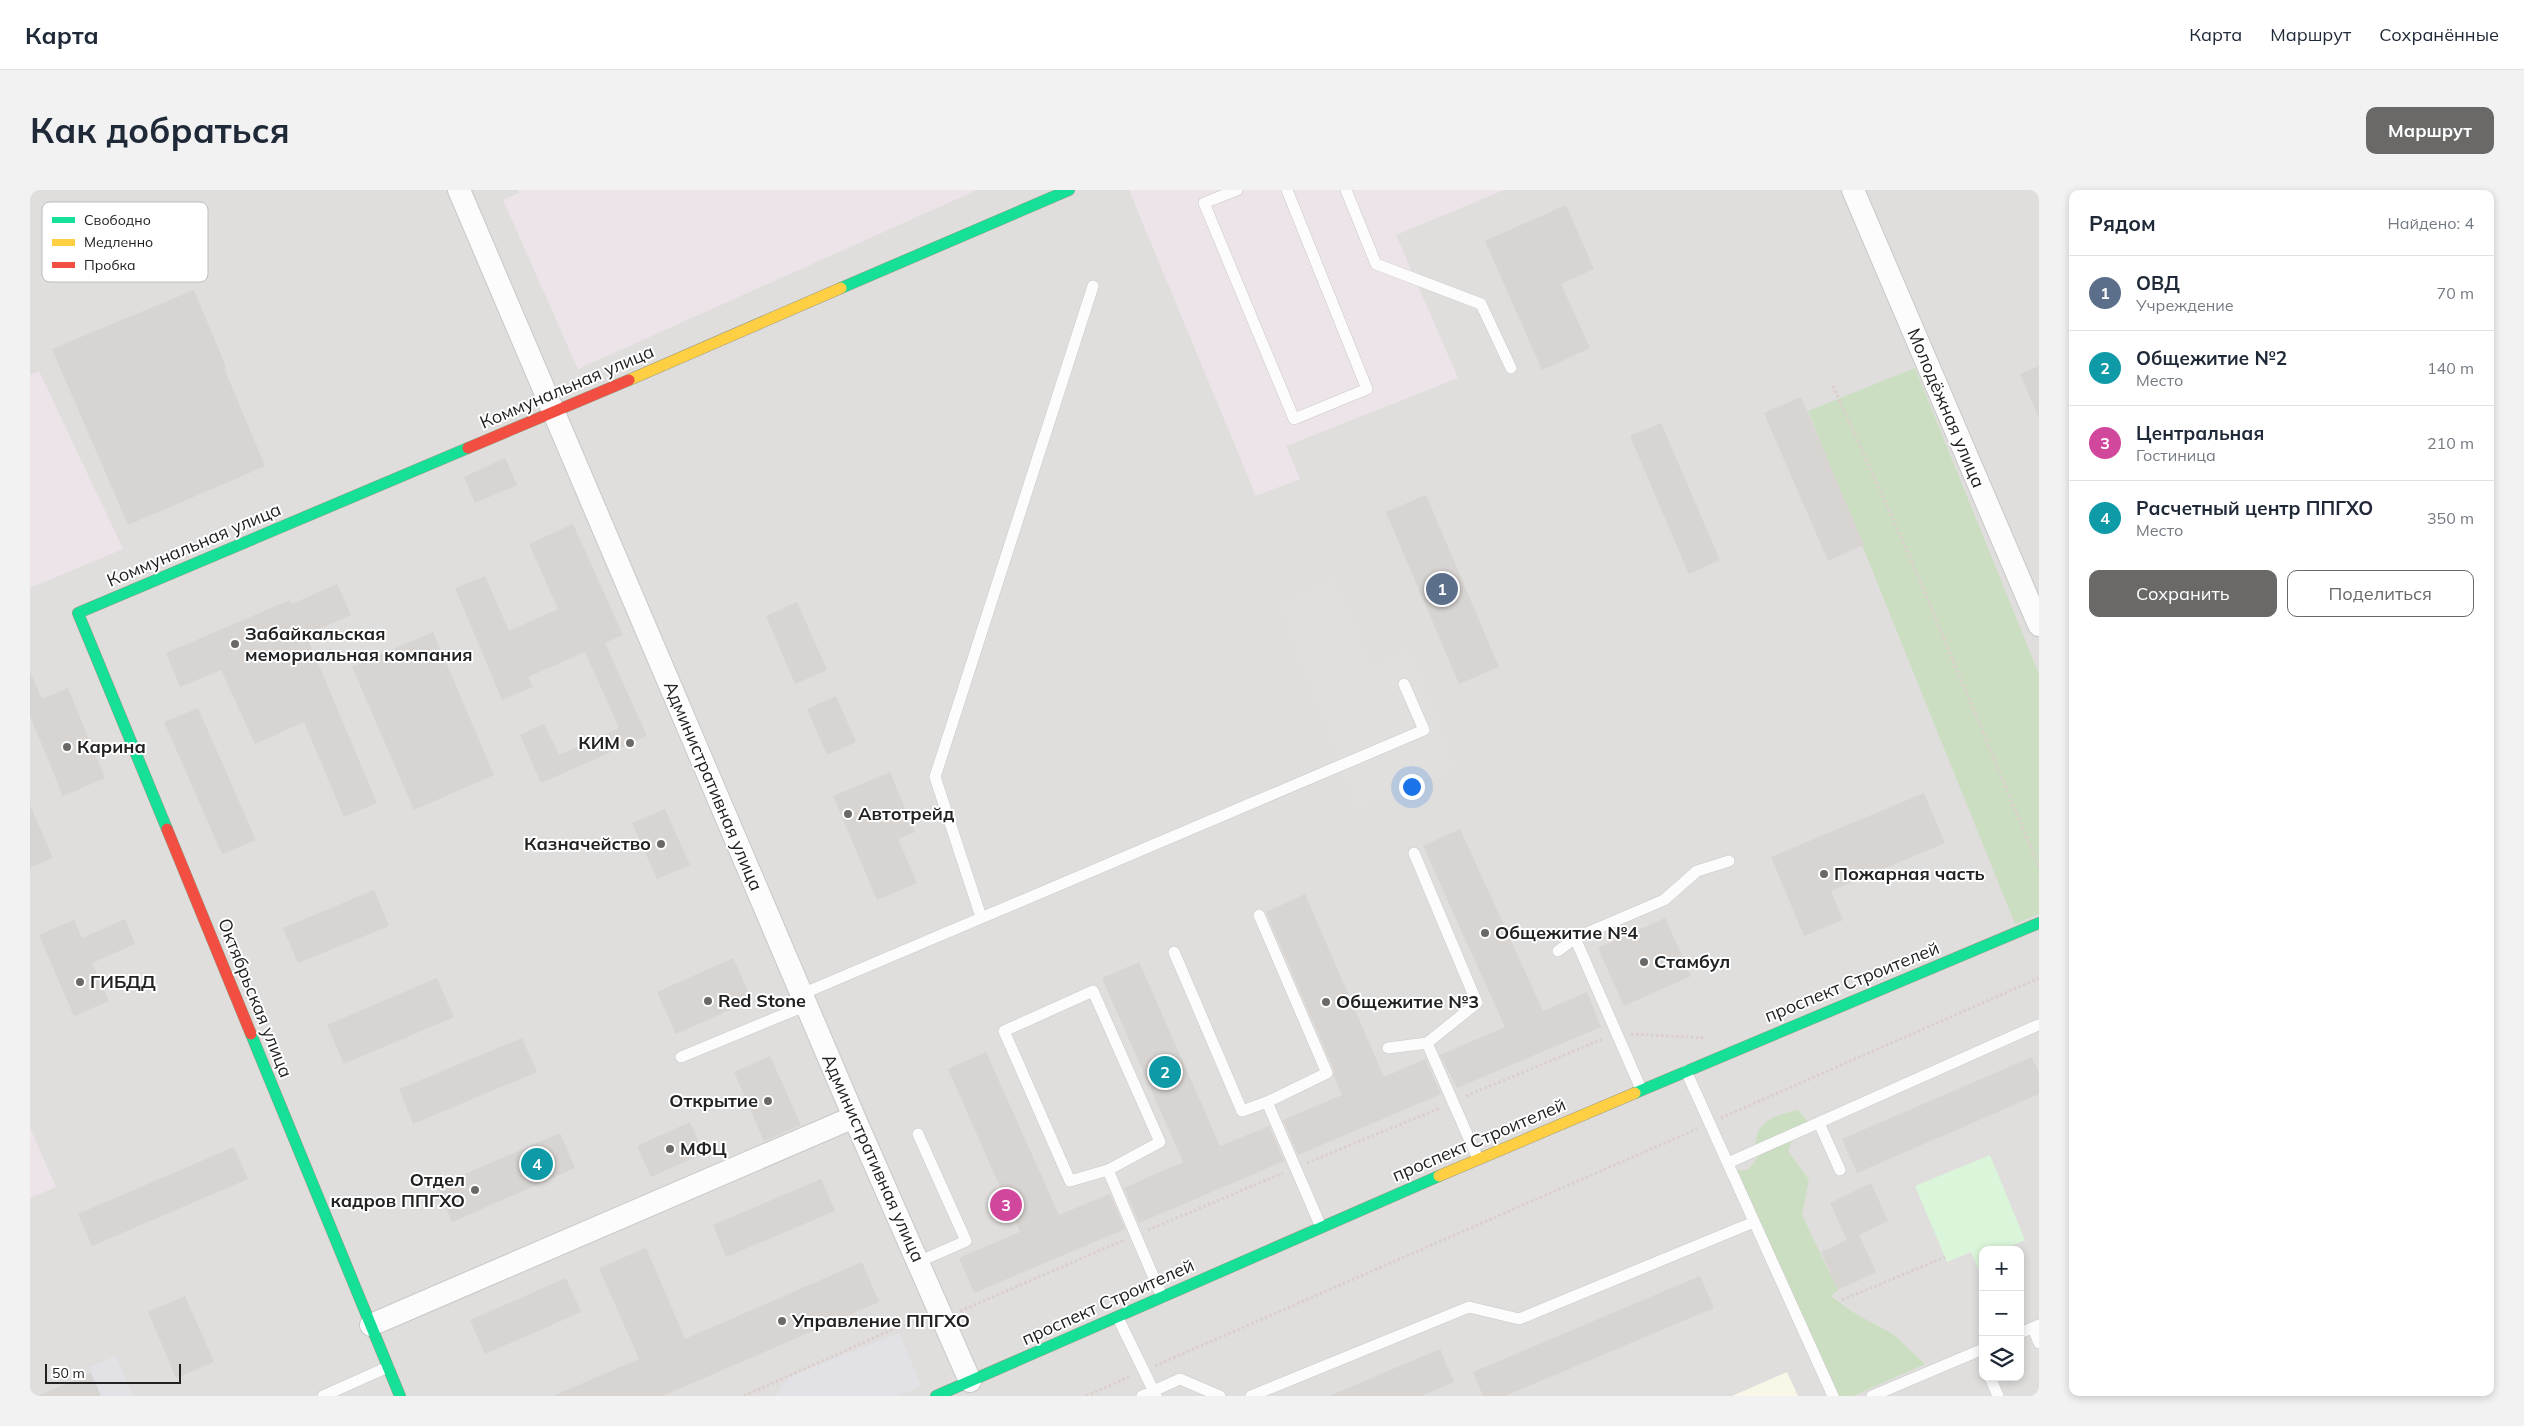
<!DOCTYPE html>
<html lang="ru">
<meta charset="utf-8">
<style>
:root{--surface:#fff;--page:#f2f2f3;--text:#1f2937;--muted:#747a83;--line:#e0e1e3;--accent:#6a6968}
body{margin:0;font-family:Mulish,sans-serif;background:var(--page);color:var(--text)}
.controls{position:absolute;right:15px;bottom:15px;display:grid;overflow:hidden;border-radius:10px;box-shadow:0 2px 8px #0003}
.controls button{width:45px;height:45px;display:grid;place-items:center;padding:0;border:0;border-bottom:1px solid var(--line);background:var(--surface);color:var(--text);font:25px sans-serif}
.scale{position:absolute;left:15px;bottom:12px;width:136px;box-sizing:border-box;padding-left:5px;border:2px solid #222;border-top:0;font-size:14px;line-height:18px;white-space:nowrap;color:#222;-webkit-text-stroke:4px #fff;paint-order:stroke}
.you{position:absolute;left:1381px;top:596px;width:18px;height:18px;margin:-12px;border:4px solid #fff;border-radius:50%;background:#1a73e8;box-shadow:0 0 0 8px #1a73e833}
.badge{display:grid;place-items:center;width:32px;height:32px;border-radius:50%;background:var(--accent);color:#fff;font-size:16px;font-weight:700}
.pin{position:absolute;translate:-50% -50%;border:2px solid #fff;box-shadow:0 1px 5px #0006}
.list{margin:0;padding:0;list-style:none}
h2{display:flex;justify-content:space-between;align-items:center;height:65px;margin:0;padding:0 20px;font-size:21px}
h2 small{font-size:16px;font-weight:400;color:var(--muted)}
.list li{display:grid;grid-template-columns:32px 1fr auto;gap:15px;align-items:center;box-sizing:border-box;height:75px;padding:0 20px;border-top:1px solid var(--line)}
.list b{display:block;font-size:19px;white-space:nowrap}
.list p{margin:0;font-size:16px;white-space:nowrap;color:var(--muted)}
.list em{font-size:16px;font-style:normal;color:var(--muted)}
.actions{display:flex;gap:10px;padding:15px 20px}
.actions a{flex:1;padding:11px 0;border:1px solid var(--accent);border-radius:10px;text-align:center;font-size:18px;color:var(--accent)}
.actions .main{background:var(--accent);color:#fff}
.icon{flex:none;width:28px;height:28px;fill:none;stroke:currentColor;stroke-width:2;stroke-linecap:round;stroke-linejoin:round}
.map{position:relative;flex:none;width:2009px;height:1206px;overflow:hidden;border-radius:10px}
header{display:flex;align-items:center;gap:30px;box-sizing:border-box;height:70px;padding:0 25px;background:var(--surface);border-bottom:1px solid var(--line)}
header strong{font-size:24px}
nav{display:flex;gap:28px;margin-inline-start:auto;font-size:18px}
.intro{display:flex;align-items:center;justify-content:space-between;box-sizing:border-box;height:120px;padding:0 30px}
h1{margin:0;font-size:35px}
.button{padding:12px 22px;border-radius:10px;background:var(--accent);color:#fff;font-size:18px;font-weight:700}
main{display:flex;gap:30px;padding:0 30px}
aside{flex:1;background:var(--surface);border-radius:10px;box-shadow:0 2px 8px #0003}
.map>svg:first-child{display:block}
.residential{fill:#dfdedc;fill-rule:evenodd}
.industrial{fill:#ede4e9}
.education{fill:#f8f7e8}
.forest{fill:#cbdec1}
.park{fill:#daf5da}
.parking{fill:#e0dfde}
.plaza{fill:#e2e1e5}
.building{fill:#d7d4d2}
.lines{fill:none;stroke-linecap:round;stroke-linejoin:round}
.lane-casing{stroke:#c9c8c7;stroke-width:12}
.street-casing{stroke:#c9c8c7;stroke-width:24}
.fast-casing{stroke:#999a82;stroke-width:12}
.slow-casing{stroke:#999a82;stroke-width:12}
.jam-casing{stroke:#999a82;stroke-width:12}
.path{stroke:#dccecd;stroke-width:3;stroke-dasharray:2.5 2.5;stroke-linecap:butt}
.lane{stroke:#fdfcfc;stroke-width:11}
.street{stroke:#fdfcfc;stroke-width:22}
.fast{stroke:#16e098;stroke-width:11}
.slow{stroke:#ffcf43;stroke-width:11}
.jam{stroke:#f24e42;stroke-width:11}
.poi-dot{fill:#6a6968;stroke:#fff;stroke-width:2}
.labels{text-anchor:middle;stroke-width:4;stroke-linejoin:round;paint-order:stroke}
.street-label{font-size:18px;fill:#222;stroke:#fff}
.poi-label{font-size:18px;font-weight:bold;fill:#222;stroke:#fff;text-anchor:start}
.key{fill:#fff;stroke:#bdbdbd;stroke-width:1}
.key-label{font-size:14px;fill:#222}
</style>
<header>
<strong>Карта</strong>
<nav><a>Карта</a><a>Маршрут</a><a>Сохранённые</a></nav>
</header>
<div class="intro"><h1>Как добраться</h1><a class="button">Маршрут</a></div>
<main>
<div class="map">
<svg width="2009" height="1206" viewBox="0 0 2009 1206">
<rect width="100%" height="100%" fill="#f0eeeb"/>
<path class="residential" d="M0,0H2009V1206H0ZM1953,1060H1990V1187H1953Z"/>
<path class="industrial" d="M488,0H947L548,179L473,10L489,3Z
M1099,0H1474L1366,45L1428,188L1256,256L1270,289L1226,306Z
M9,181L93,359L0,398V185Z
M0,938L26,997L0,1008Z"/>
<path class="education" d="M1757,1182L1768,1206H1702Z"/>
<path class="forest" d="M1885,178L2009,484V724L1985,734L1778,221Z
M1768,920L1778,932L1765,943L1758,961L1779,990L1772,1025L1808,1100L1801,1106L1821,1121L1864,1145L1895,1174L1823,1206H1809L1707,980H1718L1728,967C1718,936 1742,925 1768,920Z"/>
<path class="park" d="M1960,965L1995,1050L1971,1060H1953V1091L1941,1062L1917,1072L1885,996Z"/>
<path class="parking" d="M1304,389L1341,475L1380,460L1424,576L1328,618L1250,416Z"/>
<path class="plaza" d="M869,1143L891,1196L868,1206H746L758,1187Z
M86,1166L103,1206H71L59,1177Z"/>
<path class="building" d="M1536,15L1564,79L1531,94L1560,158L1512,180L1455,51Z
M164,100L196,177L194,178L235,276L98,335L22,159Z
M2009,176V228L1990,184Z
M1771,207L1834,355L1798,371L1734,223Z
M1631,233L1690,370L1659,384L1600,246Z
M475,268L487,295L445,313L434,287Z
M1396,305L1469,477L1429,494L1356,322Z
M543,334L593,445L575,453L617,546L511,593L490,545L514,534L529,565L589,538L555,462L498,487L503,497L472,510L425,398L455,386L479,441L528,419L499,354Z
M307,394L321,425L276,445L347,613L314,627L274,532L225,554L191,480L150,497L136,463L260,410L262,414Z
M767,412L797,480L765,494L736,426Z
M403,442L464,585L384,620L322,477Z
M0,481L12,509L38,498L75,588L33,606L0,526Z
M806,506L826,552L797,565L777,519Z
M168,518L226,650L192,664L134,532Z
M860,582L885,642L868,649L887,693L847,710L803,606Z
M1894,603L1915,653L1801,701L1813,730L1774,746L1741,667Z
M0,615L23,668L0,678Z
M635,619L660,675L627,689L602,633Z
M1430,639L1513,821L1557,802L1571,837L1427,898L1410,865L1475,837L1393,656Z
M344,700L359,736L268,773L253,738Z
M1275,704L1354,887L1395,869L1411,904L1268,965L1253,930L1312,905L1304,886V880L1236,722Z
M1635,728L1661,786L1594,816L1568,758Z
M95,729L105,754L62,773L79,811L44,826L9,745L44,730L52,748Z
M703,768L722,810L646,844L627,802Z
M1109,772L1190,956L1239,936L1254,971L1109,1033L1094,998L1153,972L1072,788Z
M407,788L424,827L314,874L297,835Z
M492,848L507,882L383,934L369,899Z
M956,862L1029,1025L1080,1004L1095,1039L944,1103L929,1068L990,1042L918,879Z
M740,866L771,935L734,951L704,882Z
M2002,867L2009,883V904L1827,983L1812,949Z
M660,932L674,963L621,987L607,956Z
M530,943L545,978L422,1032L407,996Z
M204,957L218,989L62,1056L48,1024Z
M791,989L805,1021L696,1067L683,1035Z
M1841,993L1858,1031L1829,1045L1846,1082L1808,1100L1791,1062L1817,1050L1800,1013Z
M616,1058L655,1149L832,1072L849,1112L633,1206H523L609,1169L569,1078Z
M1670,1086L1684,1118L1475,1206H1453L1443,1182Z
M536,1088L551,1122L455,1164L440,1130Z
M155,1106L184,1172L146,1188L118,1122Z
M1410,1159L1424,1192L1391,1206H1299Z
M61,1183L71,1206H8Z"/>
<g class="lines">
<defs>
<path id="lane" d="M1207,0L1174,13L1264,229L1337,199L1257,0
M1316,0L1346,74L1451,114L1481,178
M951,727L905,587L1063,96
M1528,761L1545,748
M1144,762L1212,921L1237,912L1297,883L1229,725
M1063,801L1130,952L1078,980L1040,991L974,841Z
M772,804L1394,540L1374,494
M1397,853L1448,969
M1358,858L1397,853L1447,813L1384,663
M651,867L777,815
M1656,881L1803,1206
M1611,899L1545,748L1634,710L1667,681L1699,671
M1237,912L1291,1037
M1789,933L1810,980
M888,944L936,1051L888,1072
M1698,973L2008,835
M1078,980L1132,1107
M1088,1128L1126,1206
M2003,1138L2009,1153
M1990,1143L2009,1135
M1960,1187L1968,1206
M293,1206L358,1177
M1112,1206L1150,1189L1190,1206
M1221,1206L1439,1117L1489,1129L1724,1032
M1842,1206L1953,1159"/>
<path id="street" d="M429,0L824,927L940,1191
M1823,0L2009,435
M341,1135L824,927"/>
<path id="fast" d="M811,98L1039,0
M137,639L48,423L438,258
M221,844L370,1206
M1605,903L2009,733
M906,1206L1409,986"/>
<path id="slow" d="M599,190L811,98
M1409,986L1605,903"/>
<path id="jam" d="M438,258L599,190
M137,639L221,844"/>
</defs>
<use href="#lane" class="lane-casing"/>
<use href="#street" class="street-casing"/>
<use href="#fast" class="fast-casing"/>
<use href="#slow" class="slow-casing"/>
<use href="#jam" class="jam-casing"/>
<path class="path" d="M1803,196L1880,367L2009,677
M1601,844L1675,848
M1436,906L1573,849
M1691,928L2009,788
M1277,973L1410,918
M1118,1040L1253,983
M1812,1110L1915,1067
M930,1121L1094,1050
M1125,1176L1667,939
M714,1206L868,1137L893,1132
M1056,1206L1101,1186"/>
<use href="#lane" class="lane"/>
<use href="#street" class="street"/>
<use href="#fast" class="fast"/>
<use href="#slow" class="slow"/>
<use href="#jam" class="jam"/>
</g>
<g class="poi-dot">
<circle cx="205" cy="454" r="5"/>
<circle cx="600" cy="553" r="5"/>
<circle cx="37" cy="557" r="5"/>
<circle cx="818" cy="624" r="5"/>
<circle cx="631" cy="654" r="5"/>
<circle cx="1794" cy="684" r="5"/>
<circle cx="1455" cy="743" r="5"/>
<circle cx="1614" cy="772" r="5"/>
<circle cx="50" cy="792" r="5"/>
<circle cx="678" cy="811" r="5"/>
<circle cx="1296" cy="812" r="5"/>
<circle cx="738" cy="911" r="5"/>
<circle cx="640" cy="959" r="5"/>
<circle cx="445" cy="1000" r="5"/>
<circle cx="752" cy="1131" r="5"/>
</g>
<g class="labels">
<g class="street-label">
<text transform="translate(537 197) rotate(-23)" y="6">Коммунальная улица</text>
<text transform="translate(1916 218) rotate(67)" y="6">Молодёжная улица</text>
<text transform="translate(164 355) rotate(-23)" y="6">Коммунальная улица</text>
<text transform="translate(683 596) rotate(67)" y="6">Административная улица</text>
<text transform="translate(1822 792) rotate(-22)" y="6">проспект Строителей</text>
<text transform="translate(225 808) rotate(68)" y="6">Октябрьская улица</text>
<text transform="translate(1449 950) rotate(-23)" y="6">проспект Строителей</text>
<text transform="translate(843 968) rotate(66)" y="6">Административная улица</text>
<text transform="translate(1078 1112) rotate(-24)" y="6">проспект Строителей</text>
</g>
<g class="poi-label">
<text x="215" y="450">Забайкальская<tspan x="215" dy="21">мемориальная компания</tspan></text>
<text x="590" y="559" text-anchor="end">КИМ</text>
<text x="47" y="563">Карина</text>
<text x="828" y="630">Автотрейд</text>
<text x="621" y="660" text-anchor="end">Казначейство</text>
<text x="1804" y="690">Пожарная часть</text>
<text x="1465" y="749">Общежитие №4</text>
<text x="1624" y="778">Стамбул</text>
<text x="60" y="798">ГИБДД</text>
<text x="688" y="817">Red Stone</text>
<text x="1306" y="818">Общежитие №3</text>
<text x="728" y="917" text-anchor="end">Открытие</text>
<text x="650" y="965">МФЦ</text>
<text x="435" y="996" text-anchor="end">Отдел<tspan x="435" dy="21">кадров ППГХО</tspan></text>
<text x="762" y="1137">Управление ППГХО</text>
</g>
</g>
<rect x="12" y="12" width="166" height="80" rx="8" class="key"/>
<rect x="22" y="27" width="23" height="6" fill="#16e098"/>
<rect x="22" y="49" width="23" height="7" fill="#ffcf43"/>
<rect x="22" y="72" width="23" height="6" fill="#f24e42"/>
<g class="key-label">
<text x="54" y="35">Свободно</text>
<text x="54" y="57">Медленно</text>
<text x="54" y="80">Пробка</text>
</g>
</svg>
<div class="controls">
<button>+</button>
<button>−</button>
<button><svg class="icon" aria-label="layers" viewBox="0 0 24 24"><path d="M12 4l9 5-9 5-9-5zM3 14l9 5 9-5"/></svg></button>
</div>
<div class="scale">50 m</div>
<div class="you"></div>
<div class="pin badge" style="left:1412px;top:399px;background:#5c6f8a">1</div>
<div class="pin badge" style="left:1135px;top:882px;background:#0f9aa8">2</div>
<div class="pin badge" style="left:976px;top:1015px;background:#d1479c">3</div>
<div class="pin badge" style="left:507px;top:974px;background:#0f9aa8">4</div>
</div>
<aside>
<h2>Рядом<small>Найдено: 4</small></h2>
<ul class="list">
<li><span class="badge" style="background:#5c6f8a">1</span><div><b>ОВД</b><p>Учреждение</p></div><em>70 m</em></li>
<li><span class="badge" style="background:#0f9aa8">2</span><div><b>Общежитие №2</b><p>Место</p></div><em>140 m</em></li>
<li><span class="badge" style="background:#d1479c">3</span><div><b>Центральная</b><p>Гостиница</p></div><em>210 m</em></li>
<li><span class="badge" style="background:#0f9aa8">4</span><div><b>Расчетный центр ППГХО</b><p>Место</p></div><em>350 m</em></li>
</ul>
<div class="actions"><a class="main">Сохранить</a><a>Поделиться</a></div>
</aside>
</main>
